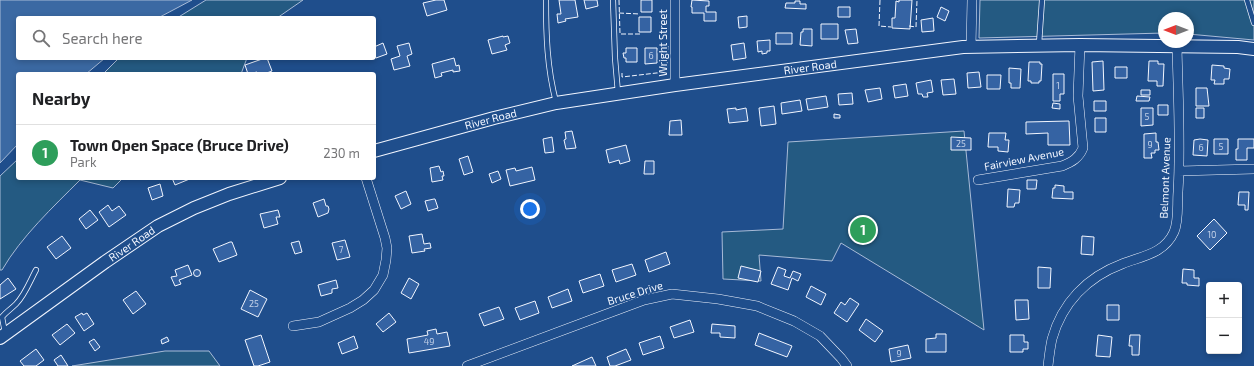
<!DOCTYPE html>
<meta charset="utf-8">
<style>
:root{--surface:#fff;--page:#f2f2f2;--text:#202124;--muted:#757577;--line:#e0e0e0;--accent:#0b8043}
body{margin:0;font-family:"Exo 2",sans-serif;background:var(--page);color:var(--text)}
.controls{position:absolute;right:12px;bottom:12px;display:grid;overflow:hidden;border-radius:4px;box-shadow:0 2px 6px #0003}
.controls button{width:36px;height:36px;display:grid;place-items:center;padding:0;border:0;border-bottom:1px solid var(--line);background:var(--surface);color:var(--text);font:20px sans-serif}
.compass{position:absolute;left:1158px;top:12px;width:36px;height:36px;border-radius:50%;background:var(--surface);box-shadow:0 2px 6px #0003;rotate:270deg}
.you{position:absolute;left:530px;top:209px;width:14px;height:14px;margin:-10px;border:3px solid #fff;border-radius:50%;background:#1a73e8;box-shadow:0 0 0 6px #1a73e833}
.badge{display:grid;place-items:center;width:26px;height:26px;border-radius:50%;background:var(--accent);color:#fff;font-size:13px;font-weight:700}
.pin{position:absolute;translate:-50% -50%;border:2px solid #fff;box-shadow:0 1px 4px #0006}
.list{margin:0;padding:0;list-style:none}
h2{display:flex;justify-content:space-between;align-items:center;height:52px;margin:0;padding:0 16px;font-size:17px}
h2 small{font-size:13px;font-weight:400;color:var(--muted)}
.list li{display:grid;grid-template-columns:26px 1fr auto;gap:12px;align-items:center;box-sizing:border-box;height:56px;padding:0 16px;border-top:1px solid var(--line)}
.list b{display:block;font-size:15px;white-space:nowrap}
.list p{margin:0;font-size:13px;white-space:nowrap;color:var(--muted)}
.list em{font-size:13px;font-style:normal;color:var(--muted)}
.icon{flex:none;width:22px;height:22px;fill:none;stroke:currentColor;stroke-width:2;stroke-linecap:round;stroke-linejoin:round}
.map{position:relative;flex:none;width:1254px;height:366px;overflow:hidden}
.search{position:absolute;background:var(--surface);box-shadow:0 2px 6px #0003;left:16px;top:16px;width:360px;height:44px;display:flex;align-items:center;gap:10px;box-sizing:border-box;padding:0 14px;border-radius:4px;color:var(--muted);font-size:15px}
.panel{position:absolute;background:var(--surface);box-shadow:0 2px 6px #0003;left:16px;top:72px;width:360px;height:108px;border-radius:4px}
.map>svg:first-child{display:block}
.green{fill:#245a82;stroke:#a8bbd7}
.water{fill:#3b69a3;stroke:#a8bbd7}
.building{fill:#3563a3;stroke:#f2f6ff}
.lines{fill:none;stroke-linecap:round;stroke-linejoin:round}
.lane-casing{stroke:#f2f6ff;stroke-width:6}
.street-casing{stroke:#f2f6ff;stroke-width:10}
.secondary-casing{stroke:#f2f6ff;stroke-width:14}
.lane{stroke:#1f4e8c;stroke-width:4.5}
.street{stroke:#1f4e8c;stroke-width:9}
.secondary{stroke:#1f4e8c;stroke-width:12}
.fence{stroke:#f2f6ff;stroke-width:1;stroke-dasharray:5 2;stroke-linecap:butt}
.labels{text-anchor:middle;stroke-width:3;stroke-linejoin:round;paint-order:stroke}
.number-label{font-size:9px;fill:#c3d1e8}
.street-label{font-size:11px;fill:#f2f6ff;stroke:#1f4e8c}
</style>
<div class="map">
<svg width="1254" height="366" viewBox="0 0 1254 366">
<rect width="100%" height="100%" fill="#1f4e8c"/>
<path class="green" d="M206,0H303L277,18H177Z
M980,0H1254V40L1188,34V18H1164V33L979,38Z
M119,58H247L241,74H103Z
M964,131L984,330L841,243L832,261L759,255L761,281L723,279L722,232L783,229L788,142Z
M18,159V178H123L113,188L80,180C53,207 21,237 2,270H0V176Z
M165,351H209L220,366H72Z"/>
<path class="water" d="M0,0H192L158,18H18V58H105L86,74H18V144L0,163Z"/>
<path class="building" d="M436,0H444L447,10L427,16L423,3Z
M559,0H575L578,17L565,19L566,21L558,23L557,14H561Z
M584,0H597L598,6L586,9Z
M641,0H652V12H641Z
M692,0L709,1V6H706V12H716V21H704V13H692V7H691Z
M899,0H912L910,29L892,28V18H895L896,1L899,2Z
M795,1H800V4H806V9L785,8L786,3H795Z
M838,7H850V17H838Z
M941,7L949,11L945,21L937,17Z
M747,16V27L739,28L738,17Z
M639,17H651V32H639Z
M933,18L934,31L922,32L921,20Z
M821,24H838V39H821Z
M803,29H812V46L800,45L801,32H803Z
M856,29L858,43L848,44L845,30Z
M776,33H792V44H776Z
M503,36V37L508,36L510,43L505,45L507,50L492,54L488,40Z
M770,40V51H767V53L762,54V51L758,52L757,41Z
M383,43L387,54L376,58L374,52V47Z
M409,43L412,54L407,56L410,66L394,70L391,59L400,56L397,46Z
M744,43L746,58L733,60L731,45Z
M626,48H637V62H626V58H624L623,53H626Z
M645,48H657V63L645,64Z
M265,58H267L272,71L264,74H258L257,72L248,74L245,65Z
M454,58L456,66L459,65L460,71L453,72V70L441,73L442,76L435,78L432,64Z
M1103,61L1104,90L1093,91L1092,62Z
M1149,61H1158V64H1164L1163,86H1157V81H1148Z
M1029,62H1040V64H1042L1041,81H1039V83H1031V81H1028Z
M1212,65L1224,66V68L1230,69L1229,79H1224V84H1214L1215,80H1211Z
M1115,67H1127V78H1115Z
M1009,68L1021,69L1020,88H1011V83H1009Z
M979,72L981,87L968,88L967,73Z
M1053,74H1064V94H1060V101H1053Z
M987,75H1001L1000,89H987Z
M954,79L956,94L943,95L941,80Z
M931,80L933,92L927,93L928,97H923L922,94H918L916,83Z
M906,84L908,96L895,98L893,86Z
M880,88L882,99L868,102L865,90Z
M1196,88H1207L1209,106H1196Z
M1141,90H1150V95H1141Z
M852,93L853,104L839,105L838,94Z
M826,96L828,107L808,110L806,99Z
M1137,96L1150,97L1149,101H1136Z
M800,100L802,111L782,114L781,103Z
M1094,101H1106V111H1094Z
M1053,103L1060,104V109L1052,108Z
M1158,105H1168V115H1158Z
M774,106L776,124L761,126L759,108Z
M736,108V110L746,108L748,121L729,123L727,109Z
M1141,108H1153V125L1141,126Z
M1196,108H1204V118H1196Z
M834,114L840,115V118H834Z
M1095,118H1106V132H1095Z
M681,120L682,135H669L670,121Z
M1069,121L1070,145H1048V133L1026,134V122Z
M572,131L576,148L566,149L564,140L566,139L565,132Z
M989,133H1006L1005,140H1009L1008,152L998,151V147H988Z
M1156,133V142H1158L1159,150H1155V153H1151L1152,158H1144V134Z
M552,137L554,152L545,153L543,139Z
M951,137L971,138V150H951Z
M1200,139L1208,140L1207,156L1193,155L1194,140Z
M1214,139H1228V154H1214Z
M1238,139H1254V148H1247V160H1236V149H1238Z
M626,145L630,161L620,164L619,160L609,163L606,150Z
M468,156L473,172L464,175L459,159Z
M645,161H654V174H644Z
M439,166L441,172L443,171L444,176H442L443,180L432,182L430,168Z
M532,167L535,180L510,186L506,170L515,168L516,171Z
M498,171L501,179L492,183L489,174Z
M172,178H192L175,185Z
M1027,180H1037L1036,189H1027Z
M160,184L163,196L152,200L148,188Z
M1055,185L1064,186V192H1073V199L1052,198L1053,188H1055Z
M1008,189L1020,190L1019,203H1015L1014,207H1007Z
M406,191L411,204L401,209L395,196Z
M1239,192H1249L1248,210H1245V205H1238Z
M324,199L326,206H328L329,209L328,213L318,217L313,203Z
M434,199H435L438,208L428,211L425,201Z
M108,205L112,211L119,206L126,215L109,227L99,212Z
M90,210L98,220L86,229L79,219Z
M278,210L280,217H276L278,224L264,228L260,214Z
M1214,219L1227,233L1210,250L1197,236Z
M422,234L424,244L430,243L431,248L424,249L425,251L412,253L409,236Z
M62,236L71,248L56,259L47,247Z
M1082,236L1094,237L1093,255L1081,254Z
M345,240L350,257L337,260L332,243Z
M299,241L302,252L295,254L291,243Z
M230,242H232L237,255L219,262L213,249Z
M666,252L670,264L649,272L645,260Z
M632,264L636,275L616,282L612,270Z
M188,265L192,275L179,280L181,284L175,286L171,277L177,276L175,270Z
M741,266L761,271L758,282L738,278Z
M778,267L786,270L784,276L790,278L793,271L801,274L798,281L792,278L788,290L771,284Z
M1038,267L1051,268L1050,288H1038Z
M1183,269L1194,270V278H1199V286L1187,285V283H1182Z
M193.5 273a3.5 3.5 0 1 1 7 0a3.5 3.5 0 1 1-7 0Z
M600,274L604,286L583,293L579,281Z
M8,278L16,289L0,299V285Z
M409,278L419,284L411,299L401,293Z
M336,280L338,288L332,289V293L321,296L318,285Z
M811,286L826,294L821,305L806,297Z
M568,289L572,301L552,308L548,297Z
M250,290L267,299L258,317L241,309Z
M136,291L146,304L133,314L123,300Z
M850,298L859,304L847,322L834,313L841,302L845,305Z
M1015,300H1028L1029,319L1016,320Z
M535,301L539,313L520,320L515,308Z
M1107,305H1119V320H1107Z
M499,307L504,319L484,326L479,314Z
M82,313L83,315L87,313L94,324L84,331L75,317Z
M389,313L396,322L383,332L376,324Z
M866,319L883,331L875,342L859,330Z
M690,320L694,332L674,338L670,327Z
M67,324L75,333L60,345L52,335Z
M712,324L735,326V338L720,337V333H711Z
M436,329L437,334L447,332L450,346L409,353L407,339L428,335L427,331Z
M759,333L792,346L787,357L755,345Z
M936,334H946V352H926V339L936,338Z
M261,335L270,362L258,366H254L245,340Z
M1010,335H1024V342H1028V349H1023V352H1010Z
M1098,335L1112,337L1110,357L1096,356Z
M1130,335H1140L1139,355H1132V346H1129Z
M354,336L358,348L342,354L338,343Z
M660,336L664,348L643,355L639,343Z
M167,337L169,341L162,344L161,340Z
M94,339L100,347L95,351L89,342Z
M908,345L911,358L891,362L889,349Z
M36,349L44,360L36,366H24L20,361Z
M626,349L631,360L615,366H610L607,357Z
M61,355L68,366H58L54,360Z
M592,357L596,366H572Z"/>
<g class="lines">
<defs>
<path id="lane" d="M546,0C546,34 547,68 556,102
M613,0L615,58L618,93
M1247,0L1254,23
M1039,44L1042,0
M5,333L2,317C6,312 11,309 16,304C25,295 30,281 36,270"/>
<path id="street" d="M675,0V85
M971,47L972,0
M1179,171L1254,169
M978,180L1062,166C1072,162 1079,158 1083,148L1078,96L1080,45
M293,326L319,322L350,308L363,300L374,290L383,275L386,260L387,248L385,238L366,178
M467,366L644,300L672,294L718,299L757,306L794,321L820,336L841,358L847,366
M1048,366C1049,357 1050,348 1052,339C1062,303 1087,277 1122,264C1142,256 1164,254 1174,232C1179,220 1177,205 1178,192C1181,144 1178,95 1177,46"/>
<g id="secondary">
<path id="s1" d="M374,151L494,118L556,103L675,85L963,47L1080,45L1238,47L1254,49"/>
<path id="s2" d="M0,338L105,262L158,226L194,208L229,194L280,178"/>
</g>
</defs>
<use href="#lane" class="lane-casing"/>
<use href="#street" class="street-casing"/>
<use href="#secondary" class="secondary-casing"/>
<use href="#lane" class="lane"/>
<use href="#street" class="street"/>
<use href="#secondary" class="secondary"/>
<path class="fence" d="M619,0L620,34H640V33
M880,0L879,26L891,27
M619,13L640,14
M909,26L916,27L917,0
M622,73V77L665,72L667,67L668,46"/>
</g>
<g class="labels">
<g class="number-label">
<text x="651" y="59">6</text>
<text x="1058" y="89">1</text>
<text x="1147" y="120">5</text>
<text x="961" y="147">25</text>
<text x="1150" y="148">9</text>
<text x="1221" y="150">5</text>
<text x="1201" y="151">6</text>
<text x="1212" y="238">10</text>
<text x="341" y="253">7</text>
<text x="254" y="307">25</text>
<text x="429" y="345">49</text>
<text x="899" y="357">9</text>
</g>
<g class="street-label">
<text transform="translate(663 43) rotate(-90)" y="4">Wright Street</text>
<text dy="4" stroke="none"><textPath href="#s1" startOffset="445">River Road</textPath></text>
<text dy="4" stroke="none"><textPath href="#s1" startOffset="121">River Road</textPath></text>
<text transform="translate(1024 159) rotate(-11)" y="4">Fairview Avenue</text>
<text transform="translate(1165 178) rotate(-88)" y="4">Belmont Avenue</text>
<text dy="4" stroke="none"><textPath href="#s2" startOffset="162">River Road</textPath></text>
<text transform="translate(635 293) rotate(-17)" y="4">Bruce Drive</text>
</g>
</g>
</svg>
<div class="controls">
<button>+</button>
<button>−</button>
</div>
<svg class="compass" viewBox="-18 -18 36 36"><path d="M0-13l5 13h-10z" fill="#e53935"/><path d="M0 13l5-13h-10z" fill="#757577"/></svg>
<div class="you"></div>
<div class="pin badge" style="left:863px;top:230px;background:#2e9e5b">1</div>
<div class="search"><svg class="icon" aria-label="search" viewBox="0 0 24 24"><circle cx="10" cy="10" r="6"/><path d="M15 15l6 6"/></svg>Search here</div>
<section class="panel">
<h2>Nearby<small></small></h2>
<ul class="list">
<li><span class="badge" style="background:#2e9e5b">1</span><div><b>Town Open Space (Bruce Drive)</b><p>Park</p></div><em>230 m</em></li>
</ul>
</section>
</div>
